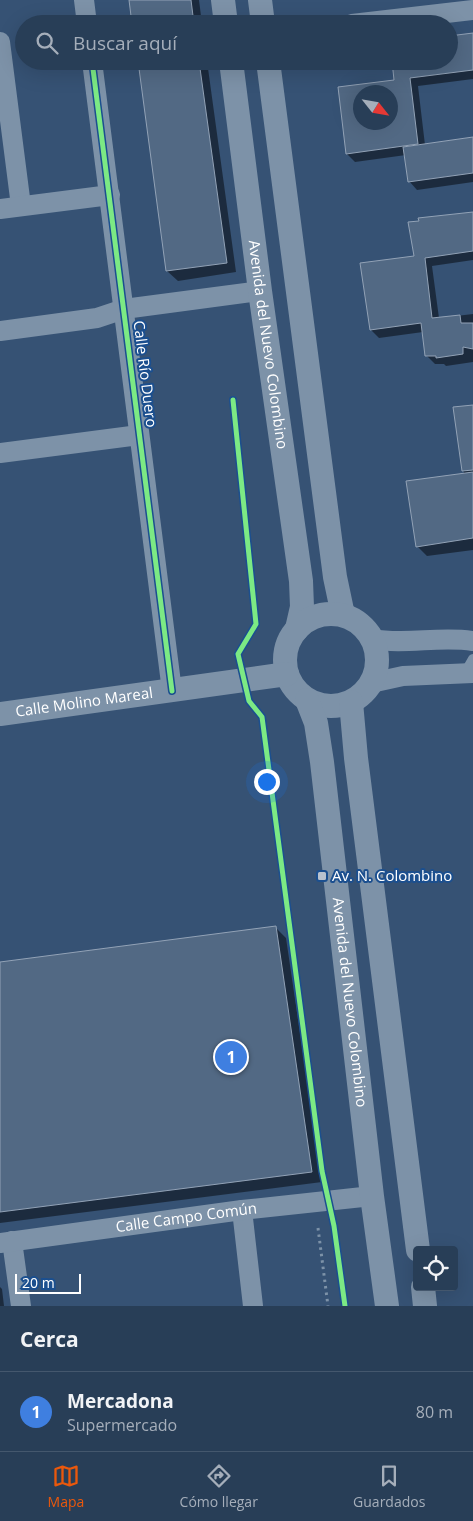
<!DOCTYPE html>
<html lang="es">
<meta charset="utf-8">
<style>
:root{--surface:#283e57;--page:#344961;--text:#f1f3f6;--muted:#a5aeba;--line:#44576d;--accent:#ea580c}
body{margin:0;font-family:"Open Sans",sans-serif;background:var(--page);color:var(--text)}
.controls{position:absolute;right:15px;bottom:15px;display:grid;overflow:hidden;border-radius:5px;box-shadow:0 5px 20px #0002}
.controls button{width:45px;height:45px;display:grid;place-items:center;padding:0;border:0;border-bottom:1px solid var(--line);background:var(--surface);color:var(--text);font:25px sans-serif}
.compass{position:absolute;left:353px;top:85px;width:45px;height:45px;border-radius:50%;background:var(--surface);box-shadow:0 5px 20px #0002;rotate:121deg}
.scale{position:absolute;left:15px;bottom:12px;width:66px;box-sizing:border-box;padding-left:5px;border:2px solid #fff;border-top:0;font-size:14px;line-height:18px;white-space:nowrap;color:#fff;-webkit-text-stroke:4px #1b4f8f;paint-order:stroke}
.you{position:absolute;left:266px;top:781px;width:18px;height:18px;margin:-12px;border:4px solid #fff;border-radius:50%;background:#1a73e8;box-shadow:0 0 0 8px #1a73e833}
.badge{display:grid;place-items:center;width:32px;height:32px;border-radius:50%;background:var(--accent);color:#fff;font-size:16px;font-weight:700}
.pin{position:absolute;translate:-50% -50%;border:2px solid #fff;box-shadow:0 1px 5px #0006}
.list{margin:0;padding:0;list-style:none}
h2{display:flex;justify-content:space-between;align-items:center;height:65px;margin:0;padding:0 20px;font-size:21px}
h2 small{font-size:16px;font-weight:400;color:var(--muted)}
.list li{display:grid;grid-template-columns:32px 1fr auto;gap:15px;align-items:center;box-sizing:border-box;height:80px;padding:0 20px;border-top:1px solid var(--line)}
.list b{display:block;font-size:19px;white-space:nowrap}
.list p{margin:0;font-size:16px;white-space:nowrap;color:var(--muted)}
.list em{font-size:16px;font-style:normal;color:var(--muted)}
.icon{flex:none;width:28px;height:28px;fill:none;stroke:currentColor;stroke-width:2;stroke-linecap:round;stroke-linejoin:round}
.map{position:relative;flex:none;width:473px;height:1306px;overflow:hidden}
.search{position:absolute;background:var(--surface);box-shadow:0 5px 20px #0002;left:15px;right:15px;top:15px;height:55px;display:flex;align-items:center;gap:12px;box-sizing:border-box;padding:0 18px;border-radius:28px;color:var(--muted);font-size:19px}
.sheet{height:145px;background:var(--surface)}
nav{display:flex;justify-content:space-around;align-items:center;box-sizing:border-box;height:70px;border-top:1px solid var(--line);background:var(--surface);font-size:14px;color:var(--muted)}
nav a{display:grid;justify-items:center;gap:2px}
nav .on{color:var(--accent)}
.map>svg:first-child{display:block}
.shadow{fill:#0007;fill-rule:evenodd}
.building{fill:#526984;stroke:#92a2b6;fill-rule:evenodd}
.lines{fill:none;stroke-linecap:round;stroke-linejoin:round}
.path{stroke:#7d92a8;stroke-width:3;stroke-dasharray:2.5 4;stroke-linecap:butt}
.service{stroke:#7d92a8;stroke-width:10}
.minor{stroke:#7d92a8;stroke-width:20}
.tertiary{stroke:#7d92a8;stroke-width:24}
.cycleway-casing{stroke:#1b4f8f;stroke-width:8}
.cycleway{stroke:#7ce984;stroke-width:5}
.poi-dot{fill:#b9c2ce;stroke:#1b4f8f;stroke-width:2}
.labels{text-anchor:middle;stroke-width:4;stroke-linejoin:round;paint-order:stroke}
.street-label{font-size:15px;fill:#fff;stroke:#1b4f8f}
.poi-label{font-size:15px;fill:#fff;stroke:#1b4f8f;text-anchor:start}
</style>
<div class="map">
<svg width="473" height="1306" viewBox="0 0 473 1306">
<rect width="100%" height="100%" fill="#365274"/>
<path class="shadow" d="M131,0H199L202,24H134Z
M473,34V79L418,86L425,145L473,138V182L417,190L409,181L406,155L355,162L347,154L339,88L395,81L449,61ZM360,92H390V122H360Z
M139,61H207L236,272L178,281L167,271Z
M473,213V260L432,266L439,318L473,314V362L446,366L444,364H435L427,356L423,332L379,338L371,330L415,257Z
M473,406V550L427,556L417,546L464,474L455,408Z
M275,927L286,938L322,1182L0,1223V963Z
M0,1287L2,1289L4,1306H0Z"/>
<path class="building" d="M129,0H191L194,24H132Z
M473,33V70L410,78L418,144L346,154L338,87L394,80L392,61H449V36ZM360,92H390V122H360Z
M138,61H199L227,263L166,271Z
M473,137V173L408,182L403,147Z
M473,212V251L425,258L432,318L460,315L461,323H473V349L463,347V354L436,358V356H425L421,323L370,330L360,263L414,256L408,222L419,221L418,218Z
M473,405V470L462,471L453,407Z
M473,472V538L416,547L406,481Z
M276,926L312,1172L0,1212V962Z"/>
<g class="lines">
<path class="path" d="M318,1228L328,1306"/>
<path class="service" d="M465,673L473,659"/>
<g class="minor">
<path d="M84,0L87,24"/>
<path d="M352,24L473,10"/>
<path d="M0,42L21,206"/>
<path d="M92,61L172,691"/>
<path d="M0,209L110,195"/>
<path d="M0,331L97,318L124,309L260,291"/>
<path d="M0,453L139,435"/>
<path d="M372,639C405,645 439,636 473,641"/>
<path d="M371,683L403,676L473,673"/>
<path d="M242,1210L253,1306"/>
<path d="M12,1241L21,1306"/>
<path id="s1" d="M0,1243L242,1210L372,1196"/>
</g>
<g class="tertiary">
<path d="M223,0L226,24"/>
<path d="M260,0L263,24"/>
<path id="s2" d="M231,61L260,291L301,581L302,607L297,629"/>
<path d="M268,61L335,577L343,615"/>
<circle cx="331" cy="660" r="46"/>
<path id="s3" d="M307,700L316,723L322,762L372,1196L387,1306"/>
<path d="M351,702L356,758L418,1250"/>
<path id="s4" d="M0,714L287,674"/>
<path d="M423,1287L425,1306"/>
</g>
<defs>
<path id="cycleway" d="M92,61L172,691
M233,400L256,624L238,654L249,701L262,717L322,1171L334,1226L345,1306"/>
</defs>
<use href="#cycleway" class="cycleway-casing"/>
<use href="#cycleway" class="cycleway"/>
</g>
<rect class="poi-dot" x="317" y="871" width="10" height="10" rx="2.5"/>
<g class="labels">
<g class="street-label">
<text dy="5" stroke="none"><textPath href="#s2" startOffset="286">Avenida del Nuevo Colombino</textPath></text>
<text transform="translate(145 374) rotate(83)" y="5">Calle Río Duero</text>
<text dy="5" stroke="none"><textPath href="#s4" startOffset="85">Calle Molino Mareal</textPath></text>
<text dy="5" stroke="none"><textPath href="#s3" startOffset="306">Avenida del Nuevo Colombino</textPath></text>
<text dy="5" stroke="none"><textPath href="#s1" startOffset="188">Calle Campo Común</textPath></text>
</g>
<g class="poi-label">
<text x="332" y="881">Av. N. Colombino</text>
</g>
</g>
</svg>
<div class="controls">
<button><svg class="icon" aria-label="locate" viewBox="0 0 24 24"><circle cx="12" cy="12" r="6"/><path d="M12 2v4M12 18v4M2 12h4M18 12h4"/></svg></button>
</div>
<svg class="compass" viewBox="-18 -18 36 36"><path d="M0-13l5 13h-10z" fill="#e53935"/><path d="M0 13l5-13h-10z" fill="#a5aeba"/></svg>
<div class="scale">20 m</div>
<div class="you"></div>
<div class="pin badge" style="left:231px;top:1057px;background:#3f7fe0">1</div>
<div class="search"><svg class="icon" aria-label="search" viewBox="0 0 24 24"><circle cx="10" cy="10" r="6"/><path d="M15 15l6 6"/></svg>Buscar aquí</div>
</div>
<section class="sheet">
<h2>Cerca<small></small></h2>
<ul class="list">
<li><span class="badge" style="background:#3f7fe0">1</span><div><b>Mercadona</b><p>Supermercado</p></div><em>80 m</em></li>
</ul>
</section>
<nav>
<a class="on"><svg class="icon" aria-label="map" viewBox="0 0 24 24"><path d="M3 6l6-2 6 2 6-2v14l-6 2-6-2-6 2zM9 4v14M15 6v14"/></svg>Mapa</a>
<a><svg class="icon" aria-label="directions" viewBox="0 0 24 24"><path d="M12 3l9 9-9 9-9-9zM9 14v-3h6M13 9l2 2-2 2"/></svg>Cómo llegar</a>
<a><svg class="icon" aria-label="saved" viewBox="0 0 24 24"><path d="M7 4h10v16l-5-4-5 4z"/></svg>Guardados</a>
</nav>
